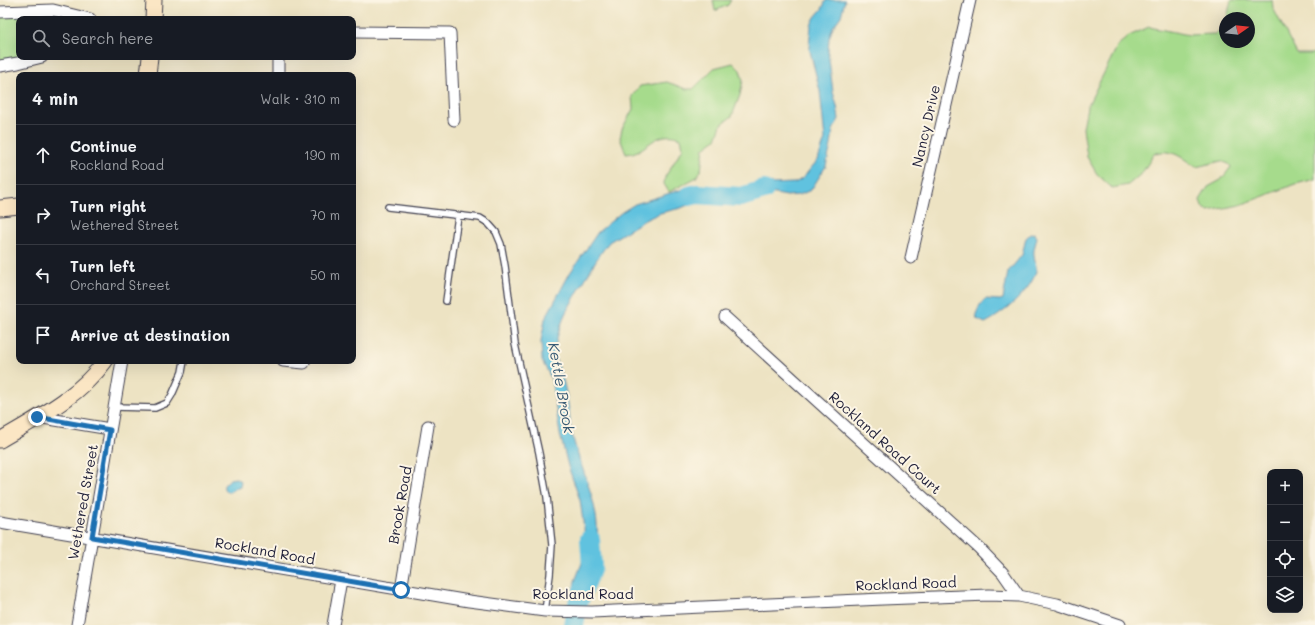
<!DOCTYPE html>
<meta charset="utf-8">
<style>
:root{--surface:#171b24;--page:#242831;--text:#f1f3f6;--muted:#9ea1a6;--line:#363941}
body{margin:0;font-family:Mali,sans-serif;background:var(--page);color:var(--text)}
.controls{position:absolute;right:12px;bottom:12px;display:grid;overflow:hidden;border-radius:8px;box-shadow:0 4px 16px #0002}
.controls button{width:36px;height:36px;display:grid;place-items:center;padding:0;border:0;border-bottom:1px solid var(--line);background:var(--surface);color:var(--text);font:20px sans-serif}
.compass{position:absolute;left:1219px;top:12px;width:36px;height:36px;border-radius:50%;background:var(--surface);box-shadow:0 4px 16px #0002;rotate:76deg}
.stop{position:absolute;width:12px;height:12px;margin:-9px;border:3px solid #1f6fb2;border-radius:50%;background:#fff}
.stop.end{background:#1f6fb2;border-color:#fff;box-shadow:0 1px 4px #0008}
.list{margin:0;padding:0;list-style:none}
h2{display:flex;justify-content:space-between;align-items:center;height:52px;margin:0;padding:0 16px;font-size:17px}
h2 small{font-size:13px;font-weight:400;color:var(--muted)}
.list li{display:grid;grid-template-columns:26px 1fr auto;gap:12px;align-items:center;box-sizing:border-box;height:60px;padding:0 16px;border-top:1px solid var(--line)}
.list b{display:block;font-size:15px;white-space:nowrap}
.list p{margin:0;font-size:13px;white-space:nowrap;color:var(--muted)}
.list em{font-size:13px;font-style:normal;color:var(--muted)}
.icon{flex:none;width:22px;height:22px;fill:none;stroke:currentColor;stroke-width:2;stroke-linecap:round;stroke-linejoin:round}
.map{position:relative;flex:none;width:1315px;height:625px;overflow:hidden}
.search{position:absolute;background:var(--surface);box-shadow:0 4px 16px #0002;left:16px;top:16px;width:340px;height:44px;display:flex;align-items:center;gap:10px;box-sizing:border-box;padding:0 14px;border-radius:8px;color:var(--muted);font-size:15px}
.panel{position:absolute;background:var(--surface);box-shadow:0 4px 16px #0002;left:16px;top:72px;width:340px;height:292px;border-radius:8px}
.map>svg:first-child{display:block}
.green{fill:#a6db8c;stroke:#647e64}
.water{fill:#61c2df;stroke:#42728d}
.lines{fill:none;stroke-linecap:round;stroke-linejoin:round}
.river{stroke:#61c2df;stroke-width:20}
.lane-casing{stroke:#403f4f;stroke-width:8}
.street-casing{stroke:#403f4f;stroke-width:13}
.secondary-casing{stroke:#403f4f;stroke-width:17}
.lane{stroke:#fff;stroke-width:5.5}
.street{stroke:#fff;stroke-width:11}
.secondary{stroke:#fbe6c4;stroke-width:15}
.route{stroke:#1f6fb2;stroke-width:5}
.labels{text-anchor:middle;stroke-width:4;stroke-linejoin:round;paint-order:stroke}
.street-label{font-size:14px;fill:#22223b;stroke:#fcf5e5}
.water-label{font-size:15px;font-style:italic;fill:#385a74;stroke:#fcf5e5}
</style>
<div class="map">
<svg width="1315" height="625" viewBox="0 0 1315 625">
<rect width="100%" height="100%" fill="#fcf5e5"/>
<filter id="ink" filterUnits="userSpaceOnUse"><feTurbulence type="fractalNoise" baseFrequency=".025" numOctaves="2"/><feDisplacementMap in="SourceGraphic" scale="8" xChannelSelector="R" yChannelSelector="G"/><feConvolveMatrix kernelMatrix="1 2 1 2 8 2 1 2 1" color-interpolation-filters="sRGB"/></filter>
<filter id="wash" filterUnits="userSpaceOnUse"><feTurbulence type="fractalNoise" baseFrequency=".012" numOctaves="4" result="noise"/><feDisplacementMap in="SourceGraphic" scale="16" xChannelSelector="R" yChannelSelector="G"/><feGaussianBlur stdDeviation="0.9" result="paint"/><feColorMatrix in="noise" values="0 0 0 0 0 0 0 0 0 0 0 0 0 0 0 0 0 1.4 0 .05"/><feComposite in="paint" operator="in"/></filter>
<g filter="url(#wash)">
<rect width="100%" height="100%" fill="#ede3c3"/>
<path class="green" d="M713,0H731L728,5L715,11Z
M1231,0H1272L1273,8L1297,54H1312L1315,52V179L1296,184L1240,205L1208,211L1202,207L1200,200L1208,187L1221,180L1231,167L1229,164L1221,161L1196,167C1182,158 1171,147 1154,154L1142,173L1128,185L1112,188L1097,174L1087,157L1083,128L1087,107L1118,45L1129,36L1149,27L1189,35L1215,34L1223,27L1225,23V42H1249V18H1227Z
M58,11L90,19H19V57H41L0,66V13Z
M733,63L740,70L743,80L740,95L732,116L721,125L716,139L704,148L701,170L697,177L669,192L664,184L665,177L683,148L681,138C654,128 648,153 626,154L620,138L622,129L633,109L632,96L640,86L667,82L686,89H693L714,68Z"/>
<path class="water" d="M826,0H845L841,16L833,27L829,38L828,51L833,92L837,106L839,119L833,130L831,145L826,166L811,190L799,195L787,196L764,192L753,199L734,205H724L695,202L681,208L660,213L645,220L609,242L598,257L565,314L558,334L553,355C562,372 566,390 569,410C570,418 570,426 572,434C580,469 600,503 597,540C594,570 575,596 577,625H569L575,581L582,563L586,543L580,500L568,466L560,434L551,378L542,361L541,341L545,319L570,273L598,232L622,212L635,204L680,190L733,198L768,184L795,183L803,178L811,168L818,160L825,139L820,91L809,47L810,35L811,25L815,17L822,9Z
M1034,233L1037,237C1036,243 1033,250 1034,255C1034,260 1037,266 1036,271C1032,290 1002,315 985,323L977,319L976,314L980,305L985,299L1000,300L1003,299L1008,272L1022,255L1026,238L1030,234Z
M236,478L241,481L240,486L233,489L230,492L226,491L224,489V485L230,479Z"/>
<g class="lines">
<path class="river" d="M689,196L697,194L741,197L764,190
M574,625L578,603L592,567L590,539"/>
</g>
</g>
<g filter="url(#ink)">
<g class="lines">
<defs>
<path id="lane" d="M388,207L480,218L488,223L496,232L501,244L505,266L515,344L539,453L547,497L552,545L550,575L545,611
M446,301L458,216
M114,407L155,408L167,403L172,395L182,372L184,361"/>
<path id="street" d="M0,12L53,10L90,19
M353,32L450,33L454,120
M0,66L18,63L42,57
M278,75V57
M911,258L970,0
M725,317L979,548L1003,573L1019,596
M283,361L304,363
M37,417L110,429
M0,522L469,601L545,611L592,612L883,599L989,595L1019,596L1057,604L1120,625
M401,590L428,426
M77,625L122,361
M333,625L341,580"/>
<path id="secondary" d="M153,19L154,0
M148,75L150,57
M0,208L19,206
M0,440C37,418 79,397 105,361"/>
</defs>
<use href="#lane" class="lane-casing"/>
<use href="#street" class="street-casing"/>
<use href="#secondary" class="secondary-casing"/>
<use href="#lane" class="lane"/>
<use href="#street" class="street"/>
<use href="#secondary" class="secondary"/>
</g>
</g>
<g class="lines" filter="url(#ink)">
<path class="route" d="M37,417L110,430L92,537L401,590"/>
</g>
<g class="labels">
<g class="street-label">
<text transform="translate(926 126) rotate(-77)" y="5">Nancy Drive</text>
<text transform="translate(885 443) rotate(42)" y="5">Rockland Road Court</text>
<text transform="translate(83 502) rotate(-80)" y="5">Wethered Street</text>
<text transform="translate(400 505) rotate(-80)" y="5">Brook Road</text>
<text transform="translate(265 551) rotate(10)" y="5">Rockland Road</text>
<text transform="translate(906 584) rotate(-2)" y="5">Rockland Road</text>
<text x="583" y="599">Rockland Road</text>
</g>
<g class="water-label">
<text transform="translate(561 388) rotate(80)" y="5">Kettle Brook</text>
</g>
</g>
</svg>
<div class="controls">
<button>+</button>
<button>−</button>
<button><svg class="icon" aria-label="locate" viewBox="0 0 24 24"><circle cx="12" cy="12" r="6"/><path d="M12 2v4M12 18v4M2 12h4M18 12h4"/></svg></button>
<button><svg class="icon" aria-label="layers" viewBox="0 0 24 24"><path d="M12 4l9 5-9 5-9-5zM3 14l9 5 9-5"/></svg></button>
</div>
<svg class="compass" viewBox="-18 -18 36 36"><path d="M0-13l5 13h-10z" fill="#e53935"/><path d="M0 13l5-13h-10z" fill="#9ea1a6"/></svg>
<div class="stop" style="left:401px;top:590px"></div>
<div class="stop end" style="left:37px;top:417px"></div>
<div class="search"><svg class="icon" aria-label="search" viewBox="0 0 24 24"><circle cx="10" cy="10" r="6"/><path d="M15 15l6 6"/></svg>Search here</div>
<section class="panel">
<h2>4 min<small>Walk · 310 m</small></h2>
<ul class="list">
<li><svg class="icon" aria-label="ahead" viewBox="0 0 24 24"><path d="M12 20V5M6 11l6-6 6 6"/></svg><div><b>Continue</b><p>Rockland Road</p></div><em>190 m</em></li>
<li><svg class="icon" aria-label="right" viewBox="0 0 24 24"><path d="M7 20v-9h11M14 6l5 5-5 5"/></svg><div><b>Turn right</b><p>Wethered Street</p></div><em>70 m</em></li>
<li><svg class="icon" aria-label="left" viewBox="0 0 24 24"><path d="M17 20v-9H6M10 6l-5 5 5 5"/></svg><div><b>Turn left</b><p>Orchard Street</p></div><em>50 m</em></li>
<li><svg class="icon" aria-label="arrive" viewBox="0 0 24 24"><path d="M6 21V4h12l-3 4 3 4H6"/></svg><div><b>Arrive at destination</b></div></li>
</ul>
</section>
</div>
